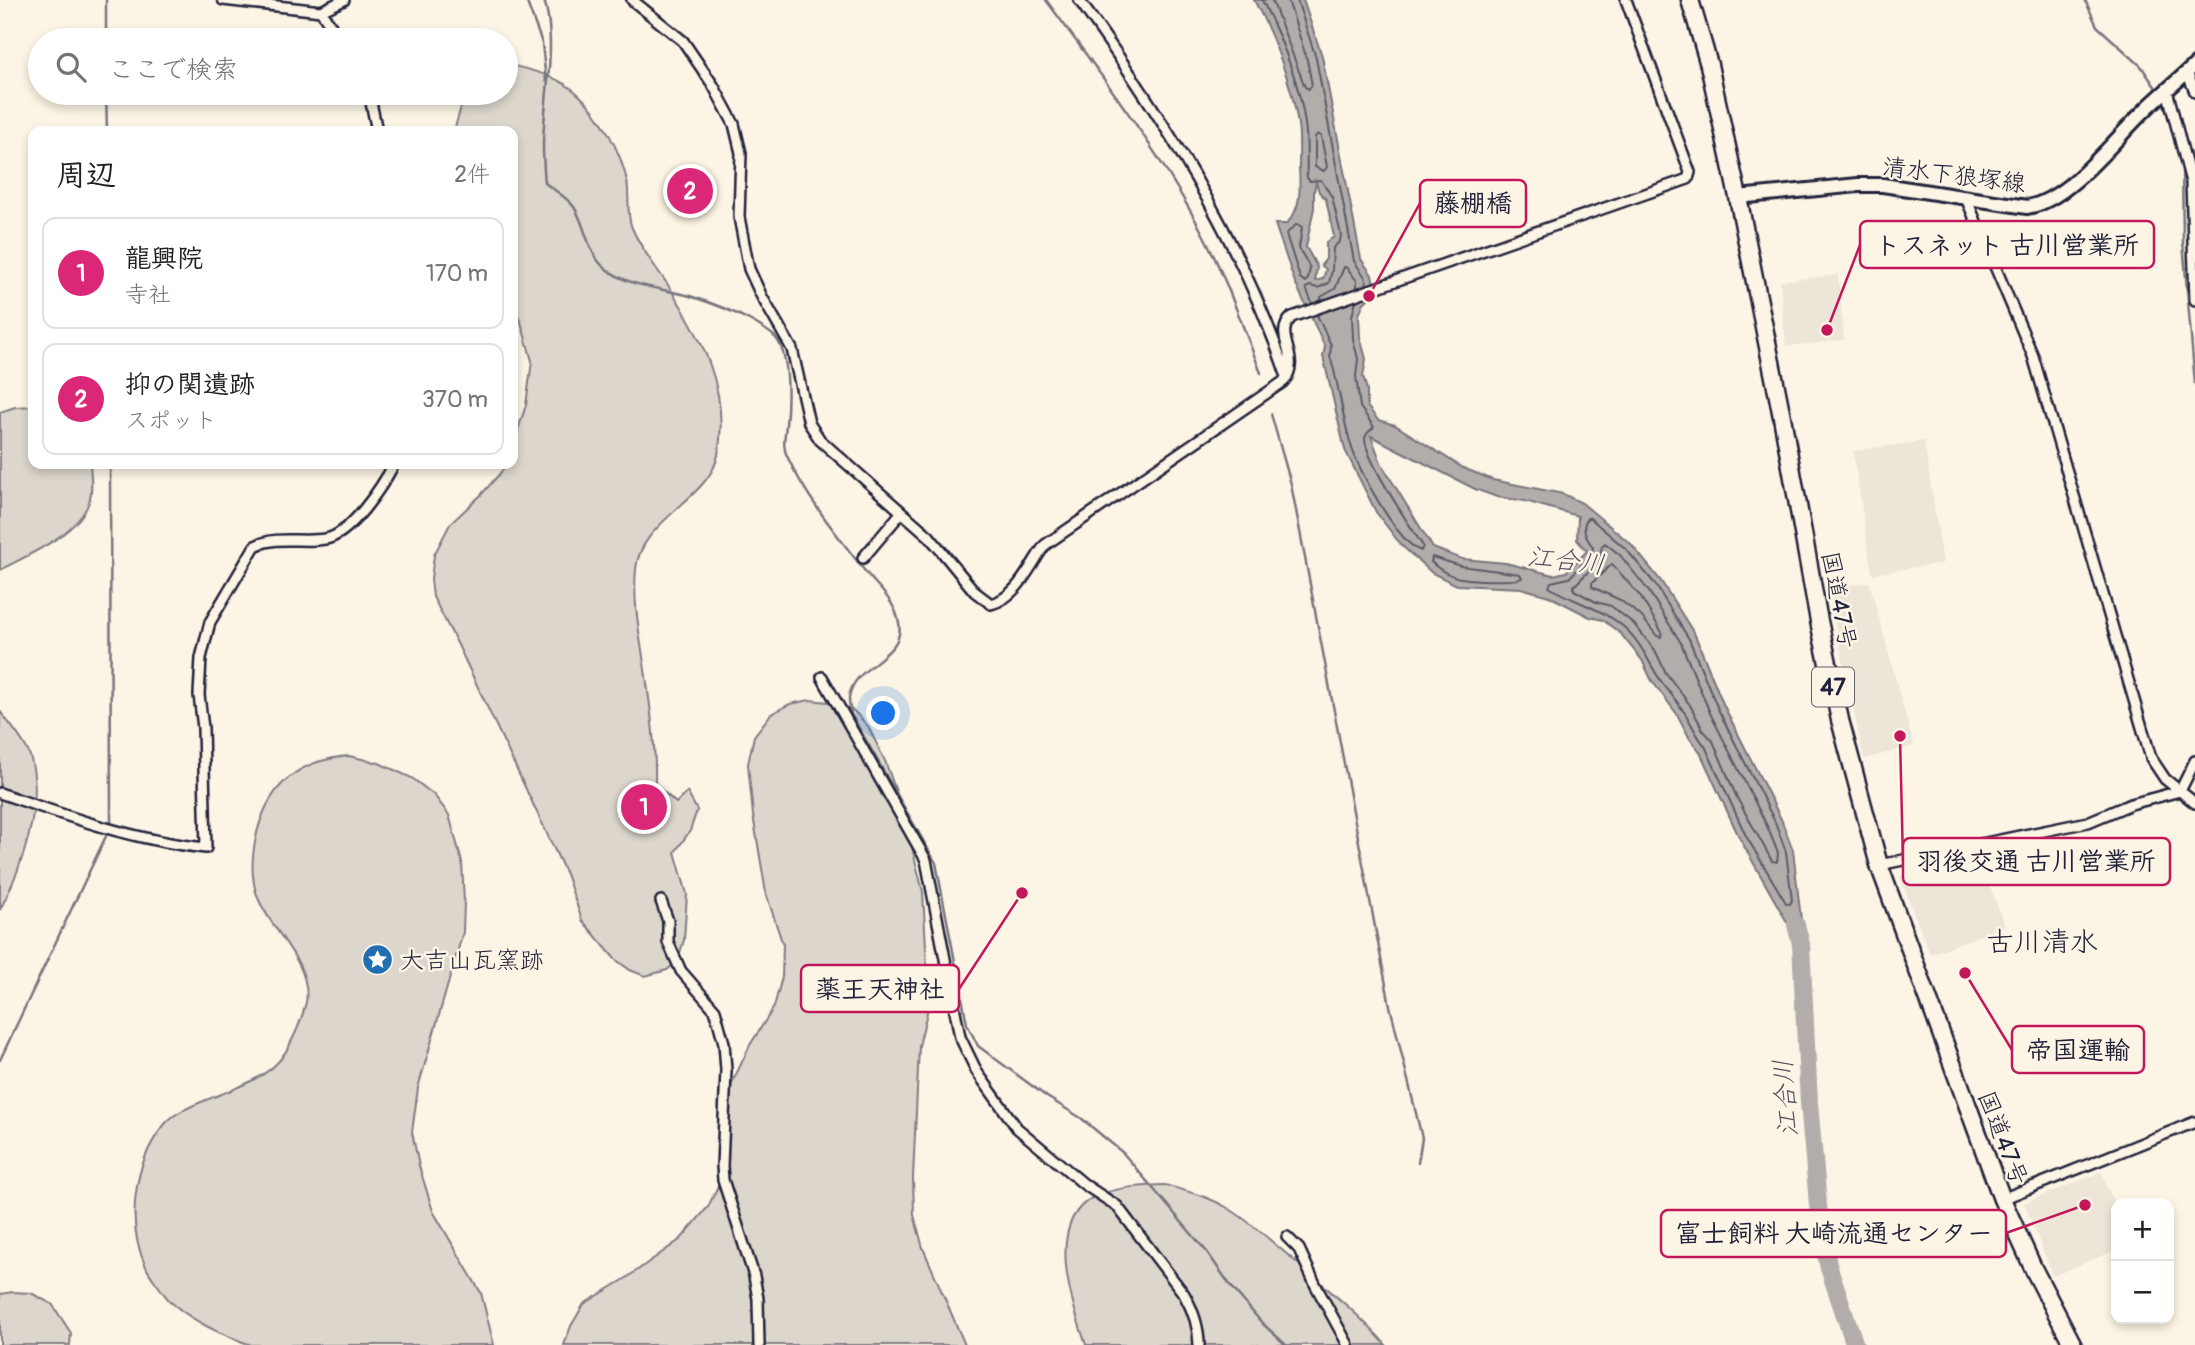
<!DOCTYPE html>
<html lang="ja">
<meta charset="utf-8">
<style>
:root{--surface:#fff;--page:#f6f6f6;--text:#202124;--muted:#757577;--line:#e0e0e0;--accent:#db2777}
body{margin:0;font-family:Pangolin,"Klee One",sans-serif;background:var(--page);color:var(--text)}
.controls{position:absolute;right:21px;bottom:21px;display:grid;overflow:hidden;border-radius:14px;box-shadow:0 4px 10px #0003}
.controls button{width:63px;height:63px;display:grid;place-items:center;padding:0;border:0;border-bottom:2px solid var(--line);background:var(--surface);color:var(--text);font:35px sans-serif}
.you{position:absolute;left:884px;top:714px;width:24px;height:24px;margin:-18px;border:5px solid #fff;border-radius:50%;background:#1a73e8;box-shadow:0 0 0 10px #1a73e833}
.badge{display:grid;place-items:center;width:46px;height:46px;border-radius:50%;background:var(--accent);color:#fff;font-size:23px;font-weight:700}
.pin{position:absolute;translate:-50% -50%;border:4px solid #fff;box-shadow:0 2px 7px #0006}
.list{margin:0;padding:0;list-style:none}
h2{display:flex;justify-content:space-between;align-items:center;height:91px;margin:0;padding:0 28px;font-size:30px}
h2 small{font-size:23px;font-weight:400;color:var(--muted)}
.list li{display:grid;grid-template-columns:46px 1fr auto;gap:21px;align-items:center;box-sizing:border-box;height:112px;margin:0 14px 14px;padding:0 14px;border:2px solid var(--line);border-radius:14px}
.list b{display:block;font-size:26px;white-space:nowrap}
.list p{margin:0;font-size:23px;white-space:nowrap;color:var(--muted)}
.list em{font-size:23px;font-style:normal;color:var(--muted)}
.icon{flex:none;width:38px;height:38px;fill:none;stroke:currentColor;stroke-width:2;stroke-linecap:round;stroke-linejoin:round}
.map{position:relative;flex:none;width:2195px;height:1345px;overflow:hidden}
.search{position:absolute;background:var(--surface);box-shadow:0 4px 10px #0003;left:28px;top:28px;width:490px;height:77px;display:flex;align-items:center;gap:18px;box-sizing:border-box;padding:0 24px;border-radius:38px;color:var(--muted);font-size:26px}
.panel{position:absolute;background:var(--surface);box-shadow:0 4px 10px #0003;left:28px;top:126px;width:490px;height:343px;border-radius:14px}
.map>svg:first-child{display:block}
.built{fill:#ece5d8}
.green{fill:#dcd6cc;stroke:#7f7c84;stroke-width:2}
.water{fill:#b2adab;stroke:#78757e;stroke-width:2;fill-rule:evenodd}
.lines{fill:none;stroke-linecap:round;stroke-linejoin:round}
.shore{stroke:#5c5a68;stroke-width:2}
.stream{stroke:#78757e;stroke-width:2.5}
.river{stroke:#b2adab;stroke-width:18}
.street-casing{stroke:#22223b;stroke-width:14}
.secondary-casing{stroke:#22223b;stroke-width:18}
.highway-casing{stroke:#22223b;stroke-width:21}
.street{stroke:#fcf5e5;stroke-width:9}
.secondary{stroke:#fcf5e5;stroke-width:12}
.highway{stroke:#fcf5e5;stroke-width:16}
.labels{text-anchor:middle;stroke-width:5;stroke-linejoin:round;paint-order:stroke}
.shield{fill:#fcf5e5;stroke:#63616e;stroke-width:2}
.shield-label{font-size:23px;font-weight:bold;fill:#22223b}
.street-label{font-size:24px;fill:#22223b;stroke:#fcf5e5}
.poi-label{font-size:24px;fill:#22223b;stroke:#fcf5e5;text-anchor:start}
.water-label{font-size:26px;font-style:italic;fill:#545362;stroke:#fcf5e5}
.quarter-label{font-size:28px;fill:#22223b;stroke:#fcf5e5}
.leader{fill:none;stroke:#c2185b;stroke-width:2.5}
.callout-dot{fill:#c2185b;stroke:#fcf5e5;stroke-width:2.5}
.callout{fill:#fcf5e5;stroke:#c2185b;stroke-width:2.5}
.callout-label{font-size:26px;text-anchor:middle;font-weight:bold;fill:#22223b}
</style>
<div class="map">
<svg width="2195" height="1345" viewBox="0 0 2195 1345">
<rect width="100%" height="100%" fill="#fcf5e5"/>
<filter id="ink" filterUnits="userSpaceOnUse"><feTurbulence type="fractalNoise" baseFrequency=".0143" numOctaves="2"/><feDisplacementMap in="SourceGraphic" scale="14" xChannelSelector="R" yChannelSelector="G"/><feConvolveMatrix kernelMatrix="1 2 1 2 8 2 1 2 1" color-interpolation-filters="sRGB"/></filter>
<g filter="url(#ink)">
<path class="built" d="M1838,275L1844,340L1786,346L1780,281Z
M1924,441L1943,563L1872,574L1853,451Z
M1869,582L1914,746L1864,759L1828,589Z
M1975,848L2005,926L1930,954L1900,877Z
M2101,1172L2116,1209V1250L2053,1276L2024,1203Z"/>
<path class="green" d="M506,64C531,70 559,76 578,94C602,116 620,150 627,181C630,196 626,214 632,228C640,247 654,265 666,282C701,336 730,389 718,455C710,498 640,521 636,569C633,601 639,631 644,663C650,703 656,745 655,784L676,803L687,792L697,810L690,831L675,852L687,894L684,940L677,962L667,970L645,976L630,970L615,959L582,920L566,874L458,645L433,597L431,579L434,555L450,524L481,495L502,471L505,464H513V445L526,405L532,361L521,322L513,304V131H454L465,93H506Z
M33,406V464H90C91,476 93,490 89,502C78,534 28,555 0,570V412L15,407Z
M810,700L837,703L854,711L868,726L885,761L903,811L923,892L929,1004L919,1046L913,1178L914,1215L923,1248L965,1345H564L571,1326L584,1304L625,1279L681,1239L708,1207L718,1186L721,1163L718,1139L724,1110L733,1081L750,1045L774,1007L782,977L783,945L766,893L753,815L748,764L754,736L771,714L790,704Z
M0,711C9,724 25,741 30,756C45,804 22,867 0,910Z
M349,756L379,763L412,778L434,795L449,815L462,862L464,902L463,932L418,1088L412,1132L419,1166L433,1211L481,1293L494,1345H251C223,1335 195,1323 172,1303C167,1299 163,1292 159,1287C155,1281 150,1275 147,1269C125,1225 133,1162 165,1124C175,1112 192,1106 206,1100C226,1092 261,1080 276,1064C289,1052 302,1020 306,1002C312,963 272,932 258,898C245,865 257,810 282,784C299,766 325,758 349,756Z
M1165,1185C1186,1191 1207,1196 1226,1207C1247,1219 1264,1235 1282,1250C1318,1281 1354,1309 1386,1345H1086C1072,1305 1043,1220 1096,1196C1116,1187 1143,1186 1165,1185Z
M13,1292L31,1293L52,1304L71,1333L70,1345H0V1294Z"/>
<path class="water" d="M1254,0H1303L1322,56L1361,259L1372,275L1376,291L1363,304L1359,315L1360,337L1366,359L1363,376L1367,390V406L1378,420L1395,425L1463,468L1493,480L1563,494L1582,503L1631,544L1661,581L1695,635L1724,706L1781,819L1793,850L1805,954L1740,839L1699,750L1690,739L1677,714L1652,681L1642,660L1621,634L1603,620L1590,617L1549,596L1521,588L1457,585L1432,573L1401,545L1376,512L1345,450L1323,356L1325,347L1294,280L1275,224H1286C1302,209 1300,188 1299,168C1299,153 1300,138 1298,124C1292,84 1273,35 1254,0ZM1316,182L1319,192L1326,199L1334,237L1326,242V259L1321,265L1326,269L1323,279L1315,281L1317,267L1306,247L1314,208V191ZM1371,436L1475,489L1497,497L1525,501L1578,516L1577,540L1587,551L1566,572L1553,575L1506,563L1462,559L1433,548L1382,465Z"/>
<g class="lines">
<path class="shore" d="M1262,0C1280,36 1300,84 1305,124C1308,141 1306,160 1307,178L1310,181L1321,180L1332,197L1341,235L1340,241L1333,248L1332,270L1329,283L1318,288L1310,286L1306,288L1312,303
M1272,0L1305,87L1309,89L1312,85L1307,60L1288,0
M1297,0L1316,58L1354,261L1365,277L1367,284
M1318,134L1321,136L1327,167L1324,171L1315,167V137Z
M1297,224L1302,227L1299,248L1310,268L1308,279L1305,282L1300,278L1286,234Z
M1321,301V297L1335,289L1344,267L1347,268L1357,281V288
M1317,315L1331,345L1330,356C1339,385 1342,416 1351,445C1358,470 1398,543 1421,551L1423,546C1410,526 1366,461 1365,439C1365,433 1371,430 1374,427L1360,407L1356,376L1358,359L1353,339L1352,316L1356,301
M1587,518H1590L1626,549L1655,584L1689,639L1718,709L1775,822L1786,852L1792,900L1790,904L1786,903L1746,836L1705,746C1695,734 1691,721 1682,709C1675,698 1666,689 1659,678C1648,661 1641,643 1626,629C1605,609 1573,602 1549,587L1551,582L1569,578L1592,555L1593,547C1586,538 1581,529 1587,518Z
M1605,543L1620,555L1648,590L1681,643L1710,713L1767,826L1778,853L1777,862L1772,861L1737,798L1713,741L1703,730L1690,705L1666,673L1655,650L1633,623L1611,606L1596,602L1574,590V586L1599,561L1602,546Z
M1432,557L1461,566L1520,574L1522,578C1515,582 1471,580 1461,578C1451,577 1438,569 1431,562Z
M1612,564L1640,596L1662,632L1661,637L1657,636L1641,616L1620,600L1592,587V583Z"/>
<path class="stream" d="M106,0V40
M526,0L542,43L546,81
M544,0C558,42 543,102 543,146C543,158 544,171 545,183C554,190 568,198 574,207C586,225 587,254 605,268C628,287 662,288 690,296C712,303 733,311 753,322C761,327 769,331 775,337C791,355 788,402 786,425C785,436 782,446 787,456C806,497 837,535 864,570C878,588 895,600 899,623C906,657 852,665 849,698C849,703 850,709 851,714L936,863L967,1024L978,1046L1047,1097L1081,1118L1123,1153L1207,1252L1230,1285L1262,1323L1286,1345
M1046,0C1099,72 1153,143 1196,221C1223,269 1241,322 1261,373
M2085,0L2097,26L2141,66L2158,91
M106,93L107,131
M2163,100L2179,154
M2182,163L2183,242L2195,384
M1271,414L1291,484L1390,1006L1422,1138L1418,1163
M110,464L111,824
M0,1060L107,834"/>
<path class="river" d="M1796,925L1801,944L1809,1103L1820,1227L1829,1268L1855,1345"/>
<defs>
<path id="street" d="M223,0L321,11L344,0
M632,0L683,41L713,85L734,124L741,153L739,217L749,269L762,297L792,349L809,423L820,440L929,536L975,592L991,604C1018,597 1030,565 1045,545L1283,382C1304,358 1271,336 1292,317L1688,179L1690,172L1626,0
M1079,0C1163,117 1241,240 1287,377
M321,11L340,40
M2187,72L2195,92
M2167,90L2191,182L2195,300
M369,93L377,131
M1966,198L2033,356L2151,758L2165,779L2195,803
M863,558L901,513
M822,677L926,860L960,1037L977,1072L1017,1128L1085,1185L1117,1206L1184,1294C1193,1310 1199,1327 1199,1345
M0,793C66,816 136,841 206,848L203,728L199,695L201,658L210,622L255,546C278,535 301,543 325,539C350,536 383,485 394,464
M1879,865L2088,822L2131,804L2180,791L2195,761
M661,901L668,921V942L681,971L715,1010L724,1043L726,1070L722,1166L723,1180L754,1276L758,1299L759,1345
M2002,1199L2195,1122
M1287,1237L1299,1249L1316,1286L1348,1345"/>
<path id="secondary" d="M1738,197L1858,185H1883L2027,207C2068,201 2113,141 2143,112C2159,96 2178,81 2195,65"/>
<path id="highway" d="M1690,0L1709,65L1738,197L1782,417L1819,621L1840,720L1879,865L2002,1199L2034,1270L2073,1345"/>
</defs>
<use href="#street" class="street-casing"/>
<use href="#secondary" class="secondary-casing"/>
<use href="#highway" class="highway-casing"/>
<use href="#street" class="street"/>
<use href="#secondary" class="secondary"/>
<use href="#highway" class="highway"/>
</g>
</g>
<defs>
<symbol id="sight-disc" viewBox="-11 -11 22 22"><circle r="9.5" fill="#1f6fb2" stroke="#fcf5e5"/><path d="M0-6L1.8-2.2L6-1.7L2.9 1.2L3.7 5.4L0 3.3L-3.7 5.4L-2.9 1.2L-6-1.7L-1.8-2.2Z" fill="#fff"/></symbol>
</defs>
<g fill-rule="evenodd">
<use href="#sight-disc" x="360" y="942" width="35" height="35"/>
</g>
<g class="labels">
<rect class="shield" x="1812" y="667.5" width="42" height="39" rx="5"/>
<g class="shield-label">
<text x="1833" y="695">47</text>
</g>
<g class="street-label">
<text transform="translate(1954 175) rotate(7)" y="8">清水下狼塚線</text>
<text transform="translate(1839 600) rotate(79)" y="8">国道47号</text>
<text transform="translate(2003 1138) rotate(69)" y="8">国道47号</text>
</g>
<g class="poi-label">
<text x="400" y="968">大吉山瓦窯跡</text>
</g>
<g class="water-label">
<text transform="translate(1566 560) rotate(7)" y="9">江合川</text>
<text transform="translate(1785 1098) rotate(-94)" y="9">江合川</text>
</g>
<g class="quarter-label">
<text x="2042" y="951">古川清水</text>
</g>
</g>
<path class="leader" d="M1369 296L1420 203M1827 330L1860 245M1900 736L1903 861M1022 893L959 989M1965 973L2012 1050M2085 1205L2006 1233"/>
<g class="callout-dot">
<circle cx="1369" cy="296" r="7"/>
<circle cx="1827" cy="330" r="7"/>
<circle cx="1900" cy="736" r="7"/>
<circle cx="1022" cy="893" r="7"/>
<circle cx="1965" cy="973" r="7"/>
<circle cx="2085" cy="1205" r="7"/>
</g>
<g class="callout">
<rect x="1420" y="180" width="106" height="47" rx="7"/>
<rect x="1860" y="221" width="294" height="47" rx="7"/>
<rect x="1903" y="838" width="267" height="47" rx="7"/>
<rect x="801" y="965" width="158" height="47" rx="7"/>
<rect x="2012" y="1026" width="132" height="47" rx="7"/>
<rect x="1661" y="1210" width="345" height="47" rx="7"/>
</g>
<g class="callout-label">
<text x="1473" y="212">藤棚橋</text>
<text x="2007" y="254">トスネット 古川営業所</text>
<text x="2036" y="870">羽後交通 古川営業所</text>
<text x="880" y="998">薬王天神社</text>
<text x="2078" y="1059">帝国運輸</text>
<text x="1834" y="1242">富士飼料 大崎流通センター</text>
</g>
</svg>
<div class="controls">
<button>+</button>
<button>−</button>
</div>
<div class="you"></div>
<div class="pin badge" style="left:644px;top:807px">1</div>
<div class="pin badge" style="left:690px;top:191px">2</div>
<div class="search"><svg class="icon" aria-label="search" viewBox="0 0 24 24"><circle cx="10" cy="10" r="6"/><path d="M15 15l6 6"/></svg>ここで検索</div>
<section class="panel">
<h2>周辺<small>2件</small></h2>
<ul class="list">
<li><span class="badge">1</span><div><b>龍興院</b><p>寺社</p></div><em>170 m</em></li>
<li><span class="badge">2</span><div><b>抑の関遺跡</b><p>スポット</p></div><em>370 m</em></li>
</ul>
</section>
</div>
